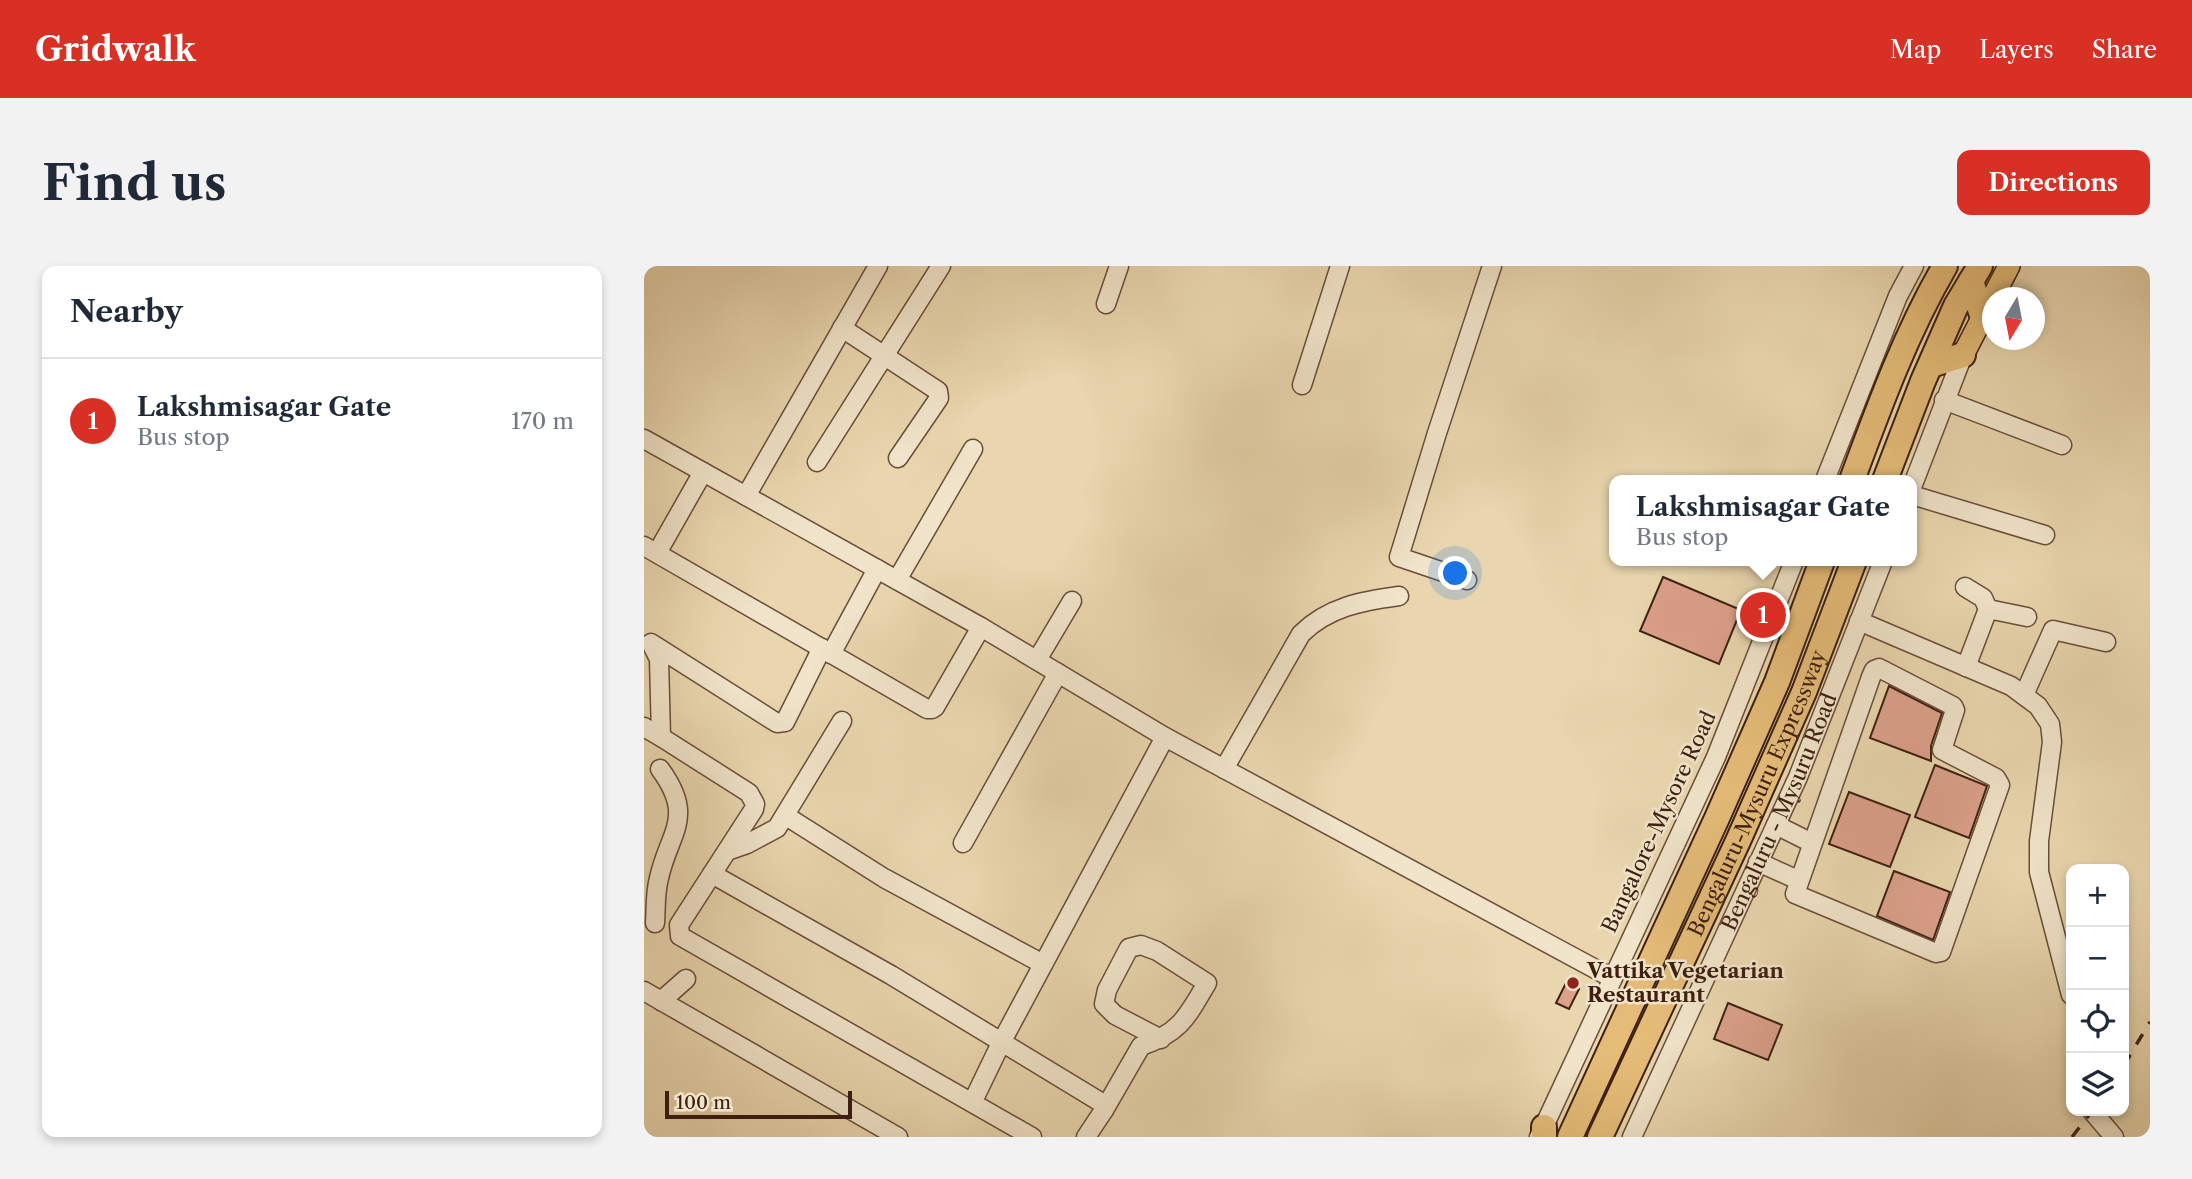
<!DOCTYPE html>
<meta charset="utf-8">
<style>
:root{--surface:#fff;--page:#f2f2f3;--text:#1f2937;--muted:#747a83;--line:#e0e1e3;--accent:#d93025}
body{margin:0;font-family:"Libre Caslon Text",serif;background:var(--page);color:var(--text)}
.controls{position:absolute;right:21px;bottom:21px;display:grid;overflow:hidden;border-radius:14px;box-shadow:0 4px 10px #0003}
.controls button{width:63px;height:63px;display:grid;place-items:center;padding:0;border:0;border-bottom:2px solid var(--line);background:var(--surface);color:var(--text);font:35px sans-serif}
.compass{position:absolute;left:1338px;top:21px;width:63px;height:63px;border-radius:50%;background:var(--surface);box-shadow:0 4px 10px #0003;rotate:190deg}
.scale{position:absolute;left:21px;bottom:18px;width:187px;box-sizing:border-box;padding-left:7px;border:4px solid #3d2010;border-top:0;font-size:19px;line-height:24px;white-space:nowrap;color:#3d2010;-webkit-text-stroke:5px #f1e4ca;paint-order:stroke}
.you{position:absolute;left:812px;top:308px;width:24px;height:24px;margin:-18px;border:5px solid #fff;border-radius:50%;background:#1a73e8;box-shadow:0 0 0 10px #1a73e833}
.badge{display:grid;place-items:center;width:46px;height:46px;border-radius:50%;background:var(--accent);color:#fff;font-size:23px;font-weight:700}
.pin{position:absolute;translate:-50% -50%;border:4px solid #fff;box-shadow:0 2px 7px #0006}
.popup{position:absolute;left:965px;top:209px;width:308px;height:91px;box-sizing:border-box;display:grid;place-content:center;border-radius:14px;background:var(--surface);filter:drop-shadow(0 2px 5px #0005);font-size:23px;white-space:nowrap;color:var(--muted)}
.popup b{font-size:26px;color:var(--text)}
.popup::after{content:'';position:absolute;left:50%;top:100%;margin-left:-14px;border:14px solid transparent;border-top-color:var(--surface)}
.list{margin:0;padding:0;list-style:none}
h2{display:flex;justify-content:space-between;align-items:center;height:91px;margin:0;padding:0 28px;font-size:30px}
h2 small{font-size:23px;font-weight:400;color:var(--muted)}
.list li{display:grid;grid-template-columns:46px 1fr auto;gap:21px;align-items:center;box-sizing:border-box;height:126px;padding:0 28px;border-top:2px solid var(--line)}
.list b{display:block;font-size:26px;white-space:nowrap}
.list p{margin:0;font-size:23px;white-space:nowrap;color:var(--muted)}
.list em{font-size:23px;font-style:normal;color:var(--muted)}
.icon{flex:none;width:38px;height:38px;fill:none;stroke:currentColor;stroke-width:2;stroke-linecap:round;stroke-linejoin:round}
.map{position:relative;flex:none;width:1506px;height:871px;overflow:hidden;border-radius:14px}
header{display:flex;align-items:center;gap:42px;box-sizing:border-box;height:98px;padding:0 35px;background:var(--accent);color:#fff}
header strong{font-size:33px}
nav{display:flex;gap:38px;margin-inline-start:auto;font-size:24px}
.intro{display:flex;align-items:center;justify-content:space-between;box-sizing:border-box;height:168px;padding:0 42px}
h1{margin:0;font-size:49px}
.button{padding:18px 32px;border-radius:14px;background:var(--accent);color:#fff;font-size:24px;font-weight:700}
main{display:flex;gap:42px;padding:0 42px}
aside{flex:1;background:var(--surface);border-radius:14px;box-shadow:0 4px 10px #0003}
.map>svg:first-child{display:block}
.building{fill:#dca08b;stroke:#3d2010;stroke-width:2}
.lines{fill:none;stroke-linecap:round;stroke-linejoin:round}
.minor-casing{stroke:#684e38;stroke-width:21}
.major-casing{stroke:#3d2010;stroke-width:24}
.highway-casing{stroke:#3d2010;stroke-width:28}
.minor{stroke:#f1e4ca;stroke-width:18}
.major{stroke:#e4bb77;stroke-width:21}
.highway{stroke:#e4bb77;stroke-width:24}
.rail{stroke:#3d2010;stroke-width:3.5;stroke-dasharray:12 12;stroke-linecap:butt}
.poi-dot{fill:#8f2418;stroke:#f1e4ca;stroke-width:2.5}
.labels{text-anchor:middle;stroke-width:5;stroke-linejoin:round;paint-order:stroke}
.street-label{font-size:21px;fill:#3d2010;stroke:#f1e4ca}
.poi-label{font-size:21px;font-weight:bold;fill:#3d2010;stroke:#f1e4ca;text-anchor:start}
</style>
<header>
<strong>Gridwalk</strong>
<nav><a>Map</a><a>Layers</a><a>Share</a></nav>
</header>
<div class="intro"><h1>Find us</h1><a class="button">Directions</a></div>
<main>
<aside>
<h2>Nearby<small></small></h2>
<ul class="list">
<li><span class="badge">1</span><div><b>Lakshmisagar Gate</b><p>Bus stop</p></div><em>170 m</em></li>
</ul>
</aside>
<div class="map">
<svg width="1506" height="871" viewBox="0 0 1506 871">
<rect width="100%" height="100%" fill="#e9d6ae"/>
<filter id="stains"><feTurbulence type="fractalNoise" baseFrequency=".00286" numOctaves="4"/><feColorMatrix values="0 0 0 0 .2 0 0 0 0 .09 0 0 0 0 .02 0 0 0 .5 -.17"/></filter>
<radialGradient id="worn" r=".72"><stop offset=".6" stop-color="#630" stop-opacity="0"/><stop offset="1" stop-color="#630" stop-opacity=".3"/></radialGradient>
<path class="building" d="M1019,311L1097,344L1075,398L996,365Z
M1245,420L1298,447L1287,480V495L1226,472Z
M1291,499L1343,520L1325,572L1271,551Z
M1205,526L1266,549L1246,601L1185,578Z
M1250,605L1306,626L1289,674L1233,650Z
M922,717L935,723L925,743L912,737Z
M1084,737L1138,759L1124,794L1070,773Z"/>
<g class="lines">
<defs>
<g id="minor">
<path d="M462,38L475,0"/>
<path d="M198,62L294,125L295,132L254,192"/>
<path d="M658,119L696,0"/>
<path d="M1300,134L1418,179"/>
<path d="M0,173L337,361L521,471L968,712"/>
<path d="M173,196L297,0"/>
<path d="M1181,214L1254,30L1270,0"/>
<path d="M1268,221L1319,89"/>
<path d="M1268,229L1401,269"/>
<path d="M102,230L234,0"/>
<path d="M0,280L283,443H288L291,441L337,361"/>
<path d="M13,287L59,206"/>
<path d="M253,314L329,183"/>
<path d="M823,314L755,291L793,167L848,0"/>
<path d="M1321,321L1339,332L1344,343"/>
<path d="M1215,355L1367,420L1394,440L1406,458L1408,476L1395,575V606L1427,729"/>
<path d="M178,382L141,456L133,457L7,377L15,393L17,471L105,527L111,538L110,543L35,659L36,670L388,871"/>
<path d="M187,388L233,303"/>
<path d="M393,394L428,335"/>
<path d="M1322,401L1344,343L1383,351"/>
<path d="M1235,402L1309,440L1311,444L1298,484L1352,512L1356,519L1297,686L1292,687L1151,628L1227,411L1230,404Z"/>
<path d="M1380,429L1409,364L1462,376"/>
<path d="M0,461L17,471"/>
<path d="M580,503L657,368C684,341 718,335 755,330"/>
<path d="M142,550L240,612L399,698"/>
<path d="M1132,559L1168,577"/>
<path d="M319,577L414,407"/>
<path d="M83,585L103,578L133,562L198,455"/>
<path d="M1114,596L1154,614"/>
<path d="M68,608L247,709L458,837L460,844L442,871"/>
<path d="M11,657C12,642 11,627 15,612C25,566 52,552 16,503"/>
<path d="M0,725L254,871"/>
<path d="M17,735L42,713"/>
<path d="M329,835L357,777L521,471"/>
<path d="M460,844L497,780C536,767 543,751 563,717L513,685L497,679L485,682L463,724L460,738L471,749L517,773"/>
<path d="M1448,845L1470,871"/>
<path d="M895,871L1072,491L1150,295"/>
<path id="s1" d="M988,871L1154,511L1239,295"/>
</g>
<path id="major" d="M1319,89L1365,0"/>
<g id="highway">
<path d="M1327,15L1338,49"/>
<path d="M1287,99L1319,89"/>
<path d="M1208,214C1235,141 1262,67 1301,0"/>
<path d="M1241,214L1279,115L1312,40L1336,0"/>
<path d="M900,871V861"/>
<path d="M926,871L1073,552L1133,416L1178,295"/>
<path id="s2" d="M956,871L1094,575L1160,426L1210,295"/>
</g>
</defs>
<use href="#minor" class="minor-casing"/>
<use href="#major" class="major-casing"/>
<use href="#highway" class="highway-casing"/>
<use href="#minor" class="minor"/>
<use href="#major" class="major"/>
<use href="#highway" class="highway"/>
<path class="rail" d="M1480,799L1506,756
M1428,871L1448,845"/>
</g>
<circle class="poi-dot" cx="929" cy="717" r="7"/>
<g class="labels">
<g class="street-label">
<text dy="7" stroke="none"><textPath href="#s2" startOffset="378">Bengaluru-Mysuru Expressway</textPath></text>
<text dy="7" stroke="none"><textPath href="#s1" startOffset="357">Bengaluru - Mysuru Road</textPath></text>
<text transform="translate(1015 556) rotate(-65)" y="7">Bangalore-Mysore Road</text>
</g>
<g class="poi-label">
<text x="943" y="712">Vattika Vegetarian<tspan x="943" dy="24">Restaurant</tspan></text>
</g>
</g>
<rect width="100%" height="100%" filter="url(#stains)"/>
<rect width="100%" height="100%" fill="url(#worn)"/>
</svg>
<div class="controls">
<button>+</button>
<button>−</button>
<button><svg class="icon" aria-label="locate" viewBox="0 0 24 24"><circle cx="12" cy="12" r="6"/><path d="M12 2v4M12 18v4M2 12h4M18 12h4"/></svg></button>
<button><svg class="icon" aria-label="layers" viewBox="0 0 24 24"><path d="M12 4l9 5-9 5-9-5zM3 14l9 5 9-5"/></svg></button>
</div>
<svg class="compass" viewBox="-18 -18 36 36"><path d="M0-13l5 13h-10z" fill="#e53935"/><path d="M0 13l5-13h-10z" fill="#747a83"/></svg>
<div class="scale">100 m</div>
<div class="you"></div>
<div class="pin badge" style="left:1119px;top:349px">1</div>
<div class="popup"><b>Lakshmisagar Gate</b>Bus stop</div>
</div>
</main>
